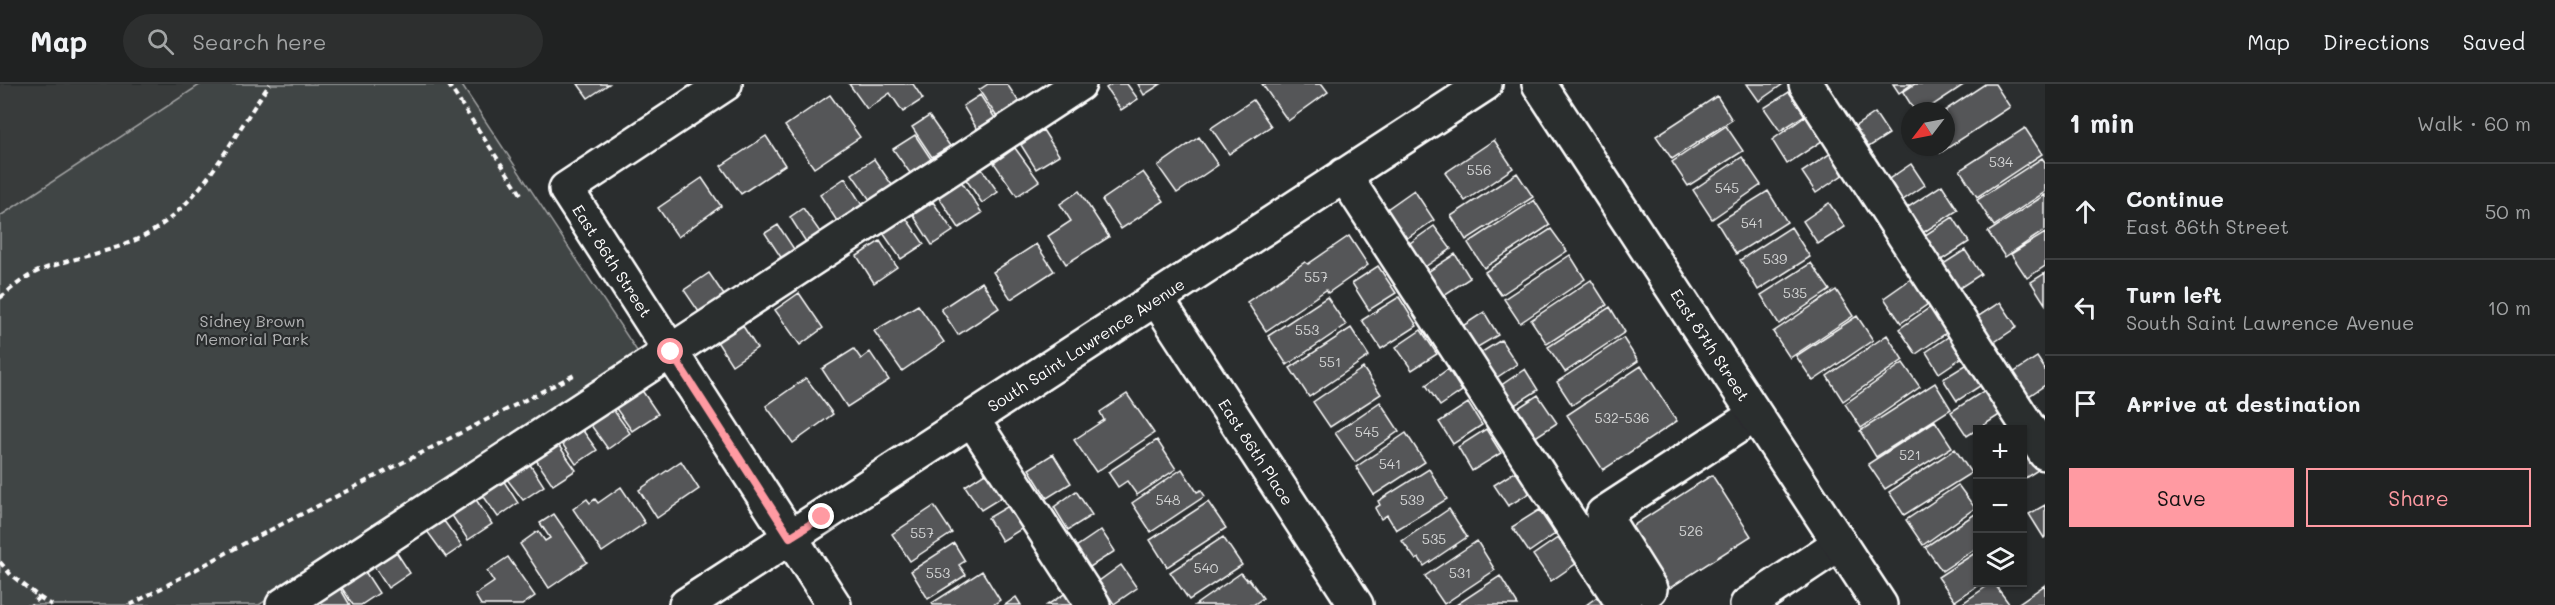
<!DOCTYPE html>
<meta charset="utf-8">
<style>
:root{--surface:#202222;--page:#2d2f2f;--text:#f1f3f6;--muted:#a2a4a5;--line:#3d3f40;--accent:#ff9aa2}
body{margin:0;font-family:Mali,sans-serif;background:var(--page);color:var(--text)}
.controls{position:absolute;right:18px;bottom:18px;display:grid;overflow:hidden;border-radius:0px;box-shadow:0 2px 4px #0004}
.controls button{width:54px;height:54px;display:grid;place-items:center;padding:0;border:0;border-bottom:2px solid var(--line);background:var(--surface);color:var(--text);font:30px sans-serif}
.compass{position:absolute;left:1901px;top:18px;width:54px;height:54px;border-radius:50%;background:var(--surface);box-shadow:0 2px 4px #0004;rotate:238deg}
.stop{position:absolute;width:18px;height:18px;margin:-14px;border:4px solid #ff9aa2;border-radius:50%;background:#fff}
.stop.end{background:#ff9aa2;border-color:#fff;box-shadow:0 2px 6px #0008}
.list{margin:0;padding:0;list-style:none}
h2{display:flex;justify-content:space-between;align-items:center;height:78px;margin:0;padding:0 24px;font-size:26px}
h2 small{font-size:20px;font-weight:400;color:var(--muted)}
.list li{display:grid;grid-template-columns:39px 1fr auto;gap:18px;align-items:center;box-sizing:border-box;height:96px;padding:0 24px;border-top:2px solid var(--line)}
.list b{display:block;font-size:22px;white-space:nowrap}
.list p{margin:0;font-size:20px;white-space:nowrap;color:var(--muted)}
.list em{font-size:20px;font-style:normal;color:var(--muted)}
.actions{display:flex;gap:12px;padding:18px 24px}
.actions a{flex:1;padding:14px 0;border:2px solid var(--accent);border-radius:0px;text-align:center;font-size:21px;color:var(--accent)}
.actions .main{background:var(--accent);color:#111}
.icon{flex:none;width:33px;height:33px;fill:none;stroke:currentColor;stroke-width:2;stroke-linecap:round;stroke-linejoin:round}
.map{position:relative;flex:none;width:2045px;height:521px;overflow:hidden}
header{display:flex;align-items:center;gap:36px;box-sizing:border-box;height:84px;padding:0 30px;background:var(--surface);border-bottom:2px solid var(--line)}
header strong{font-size:28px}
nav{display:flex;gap:33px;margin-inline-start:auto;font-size:21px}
.search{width:420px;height:54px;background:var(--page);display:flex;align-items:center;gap:15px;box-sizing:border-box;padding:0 21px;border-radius:33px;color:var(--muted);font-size:22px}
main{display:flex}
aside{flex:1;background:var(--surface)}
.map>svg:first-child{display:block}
.built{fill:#373a3b}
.green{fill:#414445;stroke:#a0a2a2;stroke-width:1.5}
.building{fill:#555758;stroke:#fff;stroke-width:1.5}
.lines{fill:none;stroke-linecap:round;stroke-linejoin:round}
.minor-casing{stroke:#fff;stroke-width:38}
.major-casing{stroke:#fff;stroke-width:38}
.path{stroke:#fff;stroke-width:4;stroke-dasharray:6 4.5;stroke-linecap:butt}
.minor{stroke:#2a2d2e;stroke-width:33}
.major{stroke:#2a2d2e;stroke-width:33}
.route{stroke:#ff9aa2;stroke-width:8}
.labels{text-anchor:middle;stroke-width:4.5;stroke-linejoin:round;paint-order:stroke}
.number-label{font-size:14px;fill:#d4d5d5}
.street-label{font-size:16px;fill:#fff;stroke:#2a2d2e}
.park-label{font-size:16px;fill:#b3b4b5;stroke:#2a2d2e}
</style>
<header>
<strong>Map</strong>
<div class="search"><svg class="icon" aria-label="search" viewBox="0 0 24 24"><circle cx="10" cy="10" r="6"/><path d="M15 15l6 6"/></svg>Search here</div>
<nav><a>Map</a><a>Directions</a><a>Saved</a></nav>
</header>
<main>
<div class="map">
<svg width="2045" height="521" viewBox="0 0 2045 521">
<rect width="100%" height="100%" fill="#2a2d2e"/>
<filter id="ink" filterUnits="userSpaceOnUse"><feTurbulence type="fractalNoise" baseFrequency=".0167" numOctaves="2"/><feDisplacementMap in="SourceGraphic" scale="12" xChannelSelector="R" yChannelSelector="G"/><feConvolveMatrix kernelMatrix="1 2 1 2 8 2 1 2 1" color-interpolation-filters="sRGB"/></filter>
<g filter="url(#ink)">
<path class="built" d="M0,0H201L0,132Z"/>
<path class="green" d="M201,0H461L639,270L259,521H0V132Z"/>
<path class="building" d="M578,0H609L588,14Z
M849,0H913L923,15L903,28L890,9L867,25Z
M988,0H1007L1019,18L997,33L979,6Z
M1112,0H1127L1138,15L1121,26L1106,4Z
M1138,0H1161L1144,11Z
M1262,0H1322L1328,8L1288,37Z
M1747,0H1783L1759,17Z
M1893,0H1912L1899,9Z
M1915,0H1965L1924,27H1915L1903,8Z
M1985,0H1995L2010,23L1940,69L1935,63H1946V27H1944Z
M1789,8L1805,31L1780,47L1764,24Z
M830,11L860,53L814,84L785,42Z
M980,11L995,34L977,45L963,22Z
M1717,12L1732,36L1672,75L1656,52Z
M1253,16L1271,42L1229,70L1211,44Z
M1875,29L1889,50L1864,66L1851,45Z
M929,32L950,62L932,73L912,43Z
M1806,32L1822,57L1787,80L1772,56Z
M1726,42L1743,67L1688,102L1672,78Z
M2025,44L2042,70L1977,113L1960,86Z
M1043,46L1059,71L1036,85L1021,61Z
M915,51L931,75L910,89L893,65Z
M766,52L785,81L741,110L721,82Z
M1199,53L1218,81L1177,109L1158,82Z
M1494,56L1513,84L1465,117L1445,89Z
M1015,64L1039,97L1017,112L994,79Z
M1831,69L1844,90L1816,109L1802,88Z
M1742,73L1761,101L1712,135L1693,106Z
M2042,74L2045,78V108L1994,142L1977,116Z
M874,75L892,101L870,116L852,90Z
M1911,80L1925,101L1900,118L1886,97Z
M981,84L998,108L982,119L965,94Z
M1143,88L1164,117L1121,145L1102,116Z
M1517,89L1533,113L1466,156L1451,132Z
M702,94L721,122L678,153L658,124Z
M845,94L862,121L837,137L820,111Z
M961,97L982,129L959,144L938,112Z
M1942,101L1958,126L1918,152L1902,127Z
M1414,106L1434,136L1400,159L1380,130Z
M1079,107L1109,153L1066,180L1048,152L1071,137L1060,120Z
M1768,107L1787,138L1736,170L1717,139Z
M2045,111V146L2005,173L1988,148Z
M1534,116L1550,141L1484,184L1468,159Z
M933,118L953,147L932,161L913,131Z
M1829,119L1845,143L1818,160L1803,137Z
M803,124L820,148L806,158L790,133Z
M1953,133L1969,158L1935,180L1919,155Z
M906,134L924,160L901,175L883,149Z
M778,141L794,165L782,175L765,149Z
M1434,142L1451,165L1419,187L1403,164Z
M1791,143L1810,173L1758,206L1740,176Z
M1551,145L1567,167L1501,211L1485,188Z
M2045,149V182L2027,194L2011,170Z
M1349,152L1368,181L1328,209L1326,206L1266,247L1247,218L1305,178L1308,180Z
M880,157L897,183L874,199L857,172Z
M1036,160L1054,187L1011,215L993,188Z
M1965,166L1981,190L1952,209L1937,184Z
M1455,170L1470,194L1438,215L1423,191Z
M1570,171L1585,195L1520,239L1504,215Z
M1811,179L1830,206L1779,240L1761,211Z
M1378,182L1396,209L1369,226L1352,199Z
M709,189L726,214L701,231L684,206Z
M2045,189V220L2031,198Z
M1911,195L1928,220L1901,239L1884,214Z
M1591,196L1607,221L1547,260L1531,236Z
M982,198L999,224L958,251L941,225Z
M1836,206L1853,232L1790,274L1773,248Z
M799,209L823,244L800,261L775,226Z
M1327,213L1346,241L1287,281L1268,252Z
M1399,213L1417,242L1381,265L1362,236Z
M2000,218L2017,243L1990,261L1974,235Z
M918,221L944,258L902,287L874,247Z
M1932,222L1949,247L1916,270L1899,245Z
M1610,223L1625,248L1565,288L1548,263Z
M1484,228L1498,251L1471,267L1458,245Z
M1857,232L1873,256L1813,297L1796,272Z
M741,239L757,264L732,281L716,256Z
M1351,244L1369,272L1309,313L1290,284Z
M1421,246L1437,270L1412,286L1396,263Z
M1887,251L1903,276L1843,317L1827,292Z
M1951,251L1964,272L1939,289L1926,268Z
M1623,254L1638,277L1572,321L1557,298Z
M1501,256L1517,280L1490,298L1474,273Z
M854,265L861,275L870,268L889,296L847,323L822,285Z
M2037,273L2045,285V301L2026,314L2010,291Z
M1903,279L1920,303L1861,344L1845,320Z
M1969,279L1983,300L1957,317L1943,295Z
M1641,282L1677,337L1603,386L1567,331Z
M1363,284L1381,310L1330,343L1313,318Z
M1448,285L1462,307L1440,322L1426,301Z
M1525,285L1538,306L1513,322L1500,302Z
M806,294L833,330L793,359L766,322Z
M1935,299L1951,325L1876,373L1860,347Z
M641,305L658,330L632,347L615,323Z
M1985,306L2001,330L1967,352L1951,328Z
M1127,310L1154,349L1096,388L1074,356L1104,336L1100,328Z
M1538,311L1557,339L1531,356L1512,328Z
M1380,318L1399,347L1355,378L1335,349Z
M1468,319L1482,341L1453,360L1439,338Z
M612,324L630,349L608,365L590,340Z
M1935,337L1952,363L1885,405L1868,380Z
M581,344L597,366L576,380L561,358Z
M1486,345L1501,369L1472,387L1458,363Z
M1406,349L1425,378L1374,411L1356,383Z
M1157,356L1176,385L1137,411L1127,397L1118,403L1108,388Z
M557,359L576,386L553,401L534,373Z
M2022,362L2038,386L2022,396Z
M1955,365L1971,389L1904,431L1889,408Z
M1053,370L1071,399L1047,414L1029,385Z
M681,377L699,405L657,434L639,406Z
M529,379L544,402L523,416L506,394Z
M991,385L1007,410L981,426L965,402Z
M1182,385L1197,408L1201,406L1205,412L1151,448L1132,419Z
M1429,385L1447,415L1396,446L1387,431L1381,435L1375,424L1380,421L1378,417Z
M1516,387L1530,409L1508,422L1494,401Z
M1712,391L1751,452L1670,504L1631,443Z
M503,396L518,419L498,433L482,410Z
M1958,401L1975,424L1923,461L1906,436Z
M621,403L645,439L602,468L573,425L587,415L590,419L595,415L598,419Z
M1076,407L1092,431L1068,446L1054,423Z
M475,414L492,440L468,456L451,430Z
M1208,418L1226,444L1167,483L1150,456Z
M1012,420L1026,442L1002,457L988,434Z
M2045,421V453L2044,454L2029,430Z
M934,422L952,449L910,477L892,450Z
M1449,425L1467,453L1424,482L1419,474L1416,476L1402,457Z
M1539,426L1555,450L1529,468L1512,443Z
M1978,428V463L1942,487L1925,463Z
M554,430L587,478L549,504L520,460L538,447L545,457L550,454L540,439Z
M444,437L462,462L446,473L427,447Z
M1101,446L1115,467L1087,485L1073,465Z
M1223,453L1242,481L1189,516L1170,488Z
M1559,453L1577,479L1551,497L1533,471Z
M1477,457L1495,486L1444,520L1425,492Z
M954,459L965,477L959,481L966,491L928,515L911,487Z
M395,466L410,489L388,504L373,481Z
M1978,467V498H1983L1955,517L1938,493Z
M508,473L535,512L522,521H481L475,511L494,498L487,487Z
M1121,481L1137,504L1114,520L1099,497Z
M364,486L379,509L361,521H353L340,501Z
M982,487L1000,516L993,521H933L932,519Z
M1241,489L1247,496L1249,495L1263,514L1253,521H1195Z
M1500,492L1518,521H1456Z
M1993,498L2010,521H1960Z
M2045,501V521H2016Z
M340,504L350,521H318L317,519Z
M1072,505L1083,521H1047Z
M1016,513L1021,521H1005Z
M1597,513L1603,521H1586Z"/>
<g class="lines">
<defs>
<path id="minor" d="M725,0L566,105L834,521
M1806,0L2045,369
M1344,91L1624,521
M1156,214L1356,521
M972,335L1093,521
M1650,505L1603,430L1755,331
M283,521L1079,0
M686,521L1485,0
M1747,521L1840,459"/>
<path id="major" d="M1539,0L1880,521"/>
</defs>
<use href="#minor" class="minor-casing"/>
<use href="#major" class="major-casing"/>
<path class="path" d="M448,0L521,110
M0,214C13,203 26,192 41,186C74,173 110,169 142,153C204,120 230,54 270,0
M0,478L11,491L39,513L31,521
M39,513L52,521
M130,521L245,459L576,290"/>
<use href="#minor" class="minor"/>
<use href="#major" class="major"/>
</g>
</g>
<g class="lines" filter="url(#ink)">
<path class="route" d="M671,268L790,453L822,433"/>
</g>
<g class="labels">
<g class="number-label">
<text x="2001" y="83">534</text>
<text x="1479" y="91">556</text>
<text x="1727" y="109">545</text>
<text x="1752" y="144">541</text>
<text x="1775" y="180">539</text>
<text x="1316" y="198">557</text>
<text x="1795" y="214">535</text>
<text x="1307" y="251">553</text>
<text x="1330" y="283">551</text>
<text x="1622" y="339">532-536</text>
<text x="1367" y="353">545</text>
<text x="1910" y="376">521</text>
<text x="1390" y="385">541</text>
<text x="1168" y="421">548</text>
<text x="1412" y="421">539</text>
<text x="1691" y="452">526</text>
<text x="922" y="454">557</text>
<text x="1434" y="460">535</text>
<text x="1206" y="489">540</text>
<text x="938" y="494">553</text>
<text x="1460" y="494">531</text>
</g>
<g class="street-label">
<text transform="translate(612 177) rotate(57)" y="6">East 86th Street</text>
<text transform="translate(1086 261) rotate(-33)" y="6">South Saint Lawrence Avenue</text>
<text transform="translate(1710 261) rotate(57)" y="6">East 87th Street</text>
<text transform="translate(1256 368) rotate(57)" y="6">East 86th Place</text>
</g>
<g class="park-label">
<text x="252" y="243">Sidney Brown<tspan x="252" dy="18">Memorial Park</tspan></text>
</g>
</g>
</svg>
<div class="controls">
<button>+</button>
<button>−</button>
<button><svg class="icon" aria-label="layers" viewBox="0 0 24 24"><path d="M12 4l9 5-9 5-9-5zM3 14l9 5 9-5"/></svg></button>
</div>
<svg class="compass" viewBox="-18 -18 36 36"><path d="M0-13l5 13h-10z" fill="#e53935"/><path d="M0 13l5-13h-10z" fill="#a2a4a5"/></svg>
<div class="stop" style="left:671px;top:268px"></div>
<div class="stop end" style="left:822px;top:433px"></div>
</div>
<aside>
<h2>1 min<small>Walk · 60 m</small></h2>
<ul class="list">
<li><svg class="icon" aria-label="ahead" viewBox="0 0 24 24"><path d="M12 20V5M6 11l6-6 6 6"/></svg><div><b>Continue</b><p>East 86th Street</p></div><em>50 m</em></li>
<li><svg class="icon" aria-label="left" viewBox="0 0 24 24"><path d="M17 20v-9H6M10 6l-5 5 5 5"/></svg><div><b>Turn left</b><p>South Saint Lawrence Avenue</p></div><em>10 m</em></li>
<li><svg class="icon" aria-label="arrive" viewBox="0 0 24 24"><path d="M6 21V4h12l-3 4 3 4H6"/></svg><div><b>Arrive at destination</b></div></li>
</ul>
<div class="actions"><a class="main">Save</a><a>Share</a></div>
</aside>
</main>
